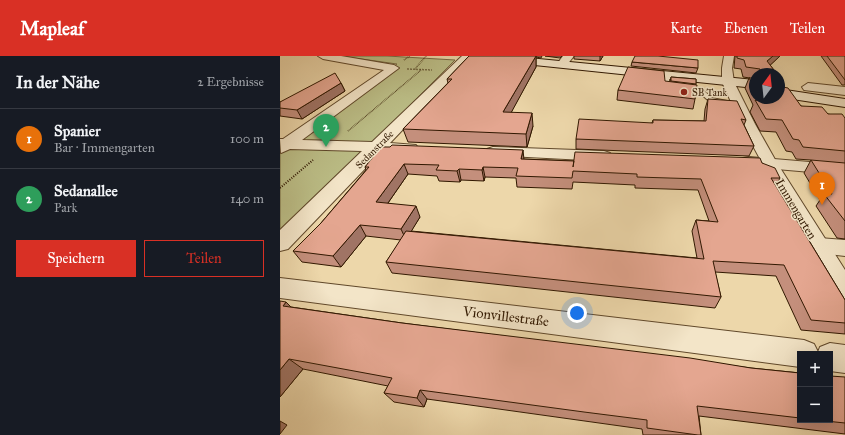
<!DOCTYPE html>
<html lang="de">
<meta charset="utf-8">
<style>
:root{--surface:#171b24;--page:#242831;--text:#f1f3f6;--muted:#9ea1a6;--line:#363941;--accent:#d93025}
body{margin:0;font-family:"IM FELL Great Primer",serif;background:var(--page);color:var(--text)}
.controls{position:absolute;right:12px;bottom:12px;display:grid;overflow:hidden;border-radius:0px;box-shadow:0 4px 16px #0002}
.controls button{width:36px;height:36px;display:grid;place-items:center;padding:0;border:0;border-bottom:1px solid var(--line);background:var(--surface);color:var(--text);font:20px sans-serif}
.compass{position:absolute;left:469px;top:12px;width:36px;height:36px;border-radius:50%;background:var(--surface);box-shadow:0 4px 16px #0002;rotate:15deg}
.you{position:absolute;left:297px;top:257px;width:14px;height:14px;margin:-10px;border:3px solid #fff;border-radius:50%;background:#1a73e8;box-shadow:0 0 0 6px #1a73e833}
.badge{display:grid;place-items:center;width:26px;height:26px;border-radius:50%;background:var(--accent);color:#fff;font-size:13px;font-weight:700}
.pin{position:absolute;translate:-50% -33px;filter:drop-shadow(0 1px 2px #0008)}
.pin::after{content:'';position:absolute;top:21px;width:14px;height:12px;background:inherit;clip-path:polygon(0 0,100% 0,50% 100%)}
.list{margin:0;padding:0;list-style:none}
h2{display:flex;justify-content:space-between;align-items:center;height:52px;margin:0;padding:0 16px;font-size:17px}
h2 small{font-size:13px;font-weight:400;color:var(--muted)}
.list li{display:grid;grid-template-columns:26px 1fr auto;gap:12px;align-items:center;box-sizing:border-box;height:60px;padding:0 16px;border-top:1px solid var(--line)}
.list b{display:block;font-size:15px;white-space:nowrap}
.list p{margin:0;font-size:13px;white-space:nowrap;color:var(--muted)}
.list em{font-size:13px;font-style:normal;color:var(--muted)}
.actions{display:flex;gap:8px;padding:12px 16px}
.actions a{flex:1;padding:9px 0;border:1px solid var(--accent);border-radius:0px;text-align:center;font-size:14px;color:var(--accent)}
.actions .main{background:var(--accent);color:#fff}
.map{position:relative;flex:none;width:565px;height:379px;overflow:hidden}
header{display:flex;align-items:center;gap:24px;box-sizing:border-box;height:56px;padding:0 20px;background:var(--accent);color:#fff}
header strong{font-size:19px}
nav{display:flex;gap:22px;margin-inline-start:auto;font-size:14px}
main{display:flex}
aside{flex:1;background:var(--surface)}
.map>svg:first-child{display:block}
.green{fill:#bbbd86;stroke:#766a43}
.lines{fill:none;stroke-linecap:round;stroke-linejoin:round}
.service-casing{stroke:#60482a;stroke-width:2}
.minor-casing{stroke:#60482a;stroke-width:2}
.tertiary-casing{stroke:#60482a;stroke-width:2}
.secondary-casing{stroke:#311800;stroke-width:2}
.path-far1{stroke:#311800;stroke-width:1.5;stroke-dasharray:0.5 1;stroke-linecap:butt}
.path{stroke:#311800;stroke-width:2;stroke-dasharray:1 1.5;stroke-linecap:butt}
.service{fill:#f3e5c8;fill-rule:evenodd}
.minor{fill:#f3e5c8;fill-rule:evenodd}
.tertiary{fill:#f3e5c8;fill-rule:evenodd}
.secondary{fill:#f3e5c8;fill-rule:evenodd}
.wall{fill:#c48f7c;stroke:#311800;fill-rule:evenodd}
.shaded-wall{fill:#a07465;stroke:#311800}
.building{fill:#e4a690;stroke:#311800}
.poi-dot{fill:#8f2418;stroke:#f3e5c8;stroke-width:1.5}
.labels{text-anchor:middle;stroke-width:3;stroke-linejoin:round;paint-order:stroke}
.far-poi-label{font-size:10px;fill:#311800;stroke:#f3e5c8;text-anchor:start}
.far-street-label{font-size:10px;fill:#311800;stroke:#f3e5c8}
.street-label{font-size:12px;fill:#311800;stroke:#f3e5c8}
.near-street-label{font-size:14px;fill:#311800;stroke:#f3e5c8}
</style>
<header>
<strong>Mapleaf</strong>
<nav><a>Karte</a><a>Ebenen</a><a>Teilen</a></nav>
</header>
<main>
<aside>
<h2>In der Nähe<small>2 Ergebnisse</small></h2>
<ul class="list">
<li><span class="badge" style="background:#e8710a">1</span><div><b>Spanier</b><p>Bar · Immengarten</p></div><em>100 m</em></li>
<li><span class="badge" style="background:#2e9e5b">2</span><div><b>Sedanallee</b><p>Park</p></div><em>140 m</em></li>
</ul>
<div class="actions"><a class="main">Speichern</a><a>Teilen</a></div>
</aside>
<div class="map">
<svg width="565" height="379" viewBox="0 0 565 379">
<rect width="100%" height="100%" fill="#edd7aa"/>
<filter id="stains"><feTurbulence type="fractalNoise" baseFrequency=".005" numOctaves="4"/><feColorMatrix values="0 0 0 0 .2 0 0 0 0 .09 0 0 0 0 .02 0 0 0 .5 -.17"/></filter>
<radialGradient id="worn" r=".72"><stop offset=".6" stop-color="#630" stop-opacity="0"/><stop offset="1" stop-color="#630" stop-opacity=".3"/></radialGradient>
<path class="green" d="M60,0H107L175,4L0,180V92L117,8Z"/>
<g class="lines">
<defs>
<path id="service" d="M387,17L390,19L388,31L423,34L432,42L447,45L444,47L430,46L421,38L383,33L384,19Z"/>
<path id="minor" d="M38,0H61L114,9L119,12L22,84L92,86L182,0H193L110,87L136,89L138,92L136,95L101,96L8,193L0,195V174L82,95L10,93L1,97L0,83H3L104,14L43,3Z
M283,0H294L286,10H278L277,8Z
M528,27L565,31V39L524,34L522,31Z
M213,91L324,95L330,97L332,100L330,103L324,105L207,99L205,96L207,93Z
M469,101L565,109V119L463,110L461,106L463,102Z
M539,182L565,184V200L531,196L528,190L531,184Z
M0,222L524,284L534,288L538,296L540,291L550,287L565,289V317L550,315V298H520V311L0,242Z"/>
<path id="tertiary" d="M444,0H454L452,12L454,26L475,68L497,107L565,214V245L556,242L461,68L442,26V12Z"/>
<path id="secondary" d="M192,0H228L475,24V32L197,3Z
M499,33L565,43V51L499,41Z"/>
</defs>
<use href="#service" class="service-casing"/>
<use href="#minor" class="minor-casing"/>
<use href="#tertiary" class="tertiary-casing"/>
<use href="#secondary" class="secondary-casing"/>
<path class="path-far1" d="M124,4L130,0
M127,13L152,14
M135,13L146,0
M68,75L141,14"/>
<path class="path" d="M0,132L33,104"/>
<use href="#service" class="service"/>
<use href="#minor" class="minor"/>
<use href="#tertiary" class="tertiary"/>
<use href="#secondary" class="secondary"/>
</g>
<path class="wall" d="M189,0H262L261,2L256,1V11L231,56L253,70L247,91L128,86L123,73L168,27L167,23Z
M265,0H282L280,2Z
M294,0H323L320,5L294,3Z
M455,0H500L490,9L497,18H475V42H499L503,31L521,50L548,58L565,62V183L557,182L536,150L540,144L524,117L531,104L516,103L512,96L506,95L496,76L480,75L470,56L473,49L465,32L469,22H470L463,21L461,13L454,12Z
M541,0H565V29H562Z
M352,6L418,12L416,17L351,10Z
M391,21L416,23L415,43L413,53L337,44L338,34L390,26Z
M61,27L65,35L22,63L0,60V46Z
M428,43L466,64L464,69L474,90L469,100L296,93V83L372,67L373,64L424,65L425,53Z
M101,91L244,103L294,105L482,107L500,122L496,130L565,244V278L521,274L496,220L435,216L441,241L435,252L112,217L106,206L121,184L86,180L61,211L22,206L13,195L41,167L86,114L85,111ZM128,118L157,120L159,125L180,126L181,124L204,125L205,121L236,122L237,131L292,133L293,126L355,129V132L418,134L429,165L416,164L412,175L417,202L131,175L140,161L108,147Z
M6,246L11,251L122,267L471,312L520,317V364H550L565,321V378L419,360L421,379H363L362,373L147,343L144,351L114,346L104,337L108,330L23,313L0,341Z"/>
<path class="shaded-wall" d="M256,0V11L225,68L223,56Z
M320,0H323L320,5Z
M493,0H500L484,15L487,5Z
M61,27L65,35L22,63L17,54Z
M252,57L253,70L247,91L246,78Z
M243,94L244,104L241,103Z
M124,108L128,118L101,157L96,146Z
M203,111L205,121L204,125L202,114Z
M179,113L181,124L180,126L177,115Z
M136,150L140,161L126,184L121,173Z
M80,169L86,180L61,211L53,200Z
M6,246L18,258L3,250Z
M9,303L23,313L0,341V314Z
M140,334L147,343L144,351L137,342Z
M0,365L7,369L0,378Z"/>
<path class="building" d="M189,0H256L223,56L252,57L246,78L123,73L172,23H167Z
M355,0H378L418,4V12L352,6Z
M457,0H493L487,5L497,18H480V13L466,11L464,4L457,2Z
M547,0H565V24Z
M348,11L384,15L385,25L417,29L415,43L338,34Z
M55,17L61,27L17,54L0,52V46Z
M499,20L502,24L503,31L508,32L521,50L542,51L548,58H562L565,62V95L523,91L519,84L513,83L502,64L486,63L475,44L482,45L480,42H499Z
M391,21L416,23V28L391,25Z
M469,22H475V33Z
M428,43L457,45L466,64L461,63L474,90L296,83L299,63L373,67V64L426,65Z
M112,89L243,94L241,103L294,105L293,111L295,96L480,102L482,107L495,112L500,122H491L565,244V267L531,264L504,209L433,205L441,241L106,206L126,175L424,203L416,164L438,166L421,123L357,121V118L293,115L292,122L236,120L238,112L203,111L202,114L179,113L177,115L156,114L159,109L124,108L96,146L136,150L121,173L80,169L53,200L13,195L41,167L89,111H85L101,91H110Z
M531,104L565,107V165L544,138H552Z
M0,245L6,246L3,250L122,267L410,302L471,312L520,317V362L417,350L421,379H418L367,372V364L304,356L140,334L137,342L104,337L112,322L9,303L0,314Z
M550,320L565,321V367L536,364H550Z"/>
<circle class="poi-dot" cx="404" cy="36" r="4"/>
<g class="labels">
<g class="far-poi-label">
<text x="412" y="40">SB Tank</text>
</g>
<g class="far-street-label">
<text transform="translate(94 93) rotate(-45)" y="4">Sedanstraße</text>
</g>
<g class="street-label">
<text transform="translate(516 153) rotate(59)" y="4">Immengarten</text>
</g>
<g class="near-street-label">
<text transform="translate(226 260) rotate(7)" y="5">Vionvillestraße</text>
</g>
</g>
<rect width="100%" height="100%" filter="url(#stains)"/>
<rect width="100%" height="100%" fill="url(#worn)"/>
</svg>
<div class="controls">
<button>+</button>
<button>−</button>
</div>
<svg class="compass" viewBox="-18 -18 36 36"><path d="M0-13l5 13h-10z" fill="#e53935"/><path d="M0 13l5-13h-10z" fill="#9ea1a6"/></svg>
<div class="you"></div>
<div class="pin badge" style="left:542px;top:149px;background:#e8710a">1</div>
<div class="pin badge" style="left:46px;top:91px;background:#2e9e5b">2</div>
</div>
</main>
